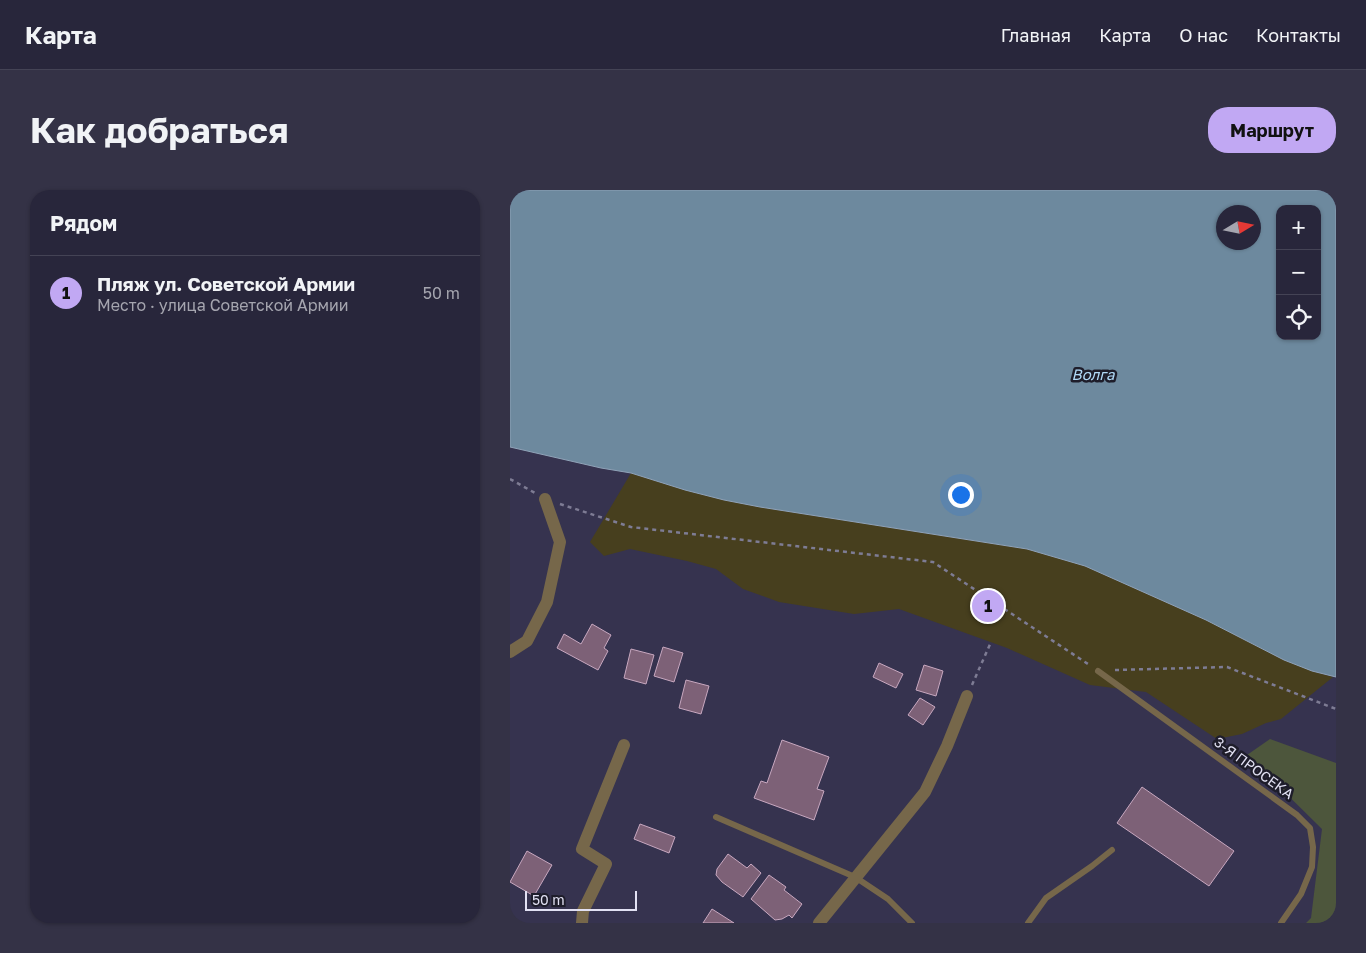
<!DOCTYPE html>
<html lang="ru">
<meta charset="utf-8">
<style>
:root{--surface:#28263b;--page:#343246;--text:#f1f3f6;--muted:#a5a5af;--line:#444355;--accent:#c1a8f3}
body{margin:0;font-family:"Golos Text",sans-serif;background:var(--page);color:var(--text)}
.controls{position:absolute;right:15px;top:15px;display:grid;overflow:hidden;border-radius:10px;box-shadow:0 1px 4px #0004}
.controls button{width:45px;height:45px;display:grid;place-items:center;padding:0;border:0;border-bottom:1px solid var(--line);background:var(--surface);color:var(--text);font:25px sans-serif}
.compass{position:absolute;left:706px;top:15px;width:45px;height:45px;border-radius:50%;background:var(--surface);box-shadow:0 1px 4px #0004;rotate:80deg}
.scale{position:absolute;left:15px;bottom:12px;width:112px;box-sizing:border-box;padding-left:5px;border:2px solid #e2e1f3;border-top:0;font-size:14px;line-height:18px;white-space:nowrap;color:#e2e1f3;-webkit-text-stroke:4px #1e1d2a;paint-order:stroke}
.you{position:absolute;left:450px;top:304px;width:18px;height:18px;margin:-12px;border:4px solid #fff;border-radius:50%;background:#1a73e8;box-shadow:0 0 0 8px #1a73e833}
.badge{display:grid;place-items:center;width:32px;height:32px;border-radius:50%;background:var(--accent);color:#111;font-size:16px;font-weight:700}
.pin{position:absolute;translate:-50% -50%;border:2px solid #fff;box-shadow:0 1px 5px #0006}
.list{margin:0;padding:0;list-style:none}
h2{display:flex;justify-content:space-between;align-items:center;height:65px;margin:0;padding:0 20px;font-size:21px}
h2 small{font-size:16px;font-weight:400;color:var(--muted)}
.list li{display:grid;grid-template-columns:32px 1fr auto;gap:15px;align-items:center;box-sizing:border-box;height:75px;padding:0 20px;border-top:1px solid var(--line)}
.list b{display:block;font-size:19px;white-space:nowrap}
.list p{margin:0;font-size:16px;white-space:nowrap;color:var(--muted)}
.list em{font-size:16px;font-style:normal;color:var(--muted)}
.icon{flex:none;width:28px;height:28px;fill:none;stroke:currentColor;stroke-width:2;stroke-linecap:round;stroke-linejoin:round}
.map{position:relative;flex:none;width:826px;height:733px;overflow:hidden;border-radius:20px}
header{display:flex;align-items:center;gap:30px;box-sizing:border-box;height:70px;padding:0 25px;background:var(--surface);border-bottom:1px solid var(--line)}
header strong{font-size:24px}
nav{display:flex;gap:28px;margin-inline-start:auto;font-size:18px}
.intro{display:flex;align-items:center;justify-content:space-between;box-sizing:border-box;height:120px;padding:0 30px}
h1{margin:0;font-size:35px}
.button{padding:12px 22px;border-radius:20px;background:var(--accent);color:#111;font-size:18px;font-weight:700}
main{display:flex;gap:30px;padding:0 30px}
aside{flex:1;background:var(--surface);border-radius:20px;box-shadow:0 1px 4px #0004}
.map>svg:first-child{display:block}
.green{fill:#4d563c}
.sand{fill:#473f1e}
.water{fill:#6d899e;stroke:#90a3b8;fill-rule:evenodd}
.building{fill:#7d6177;stroke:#c8a8c0}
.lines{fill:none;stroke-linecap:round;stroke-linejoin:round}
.path{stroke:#7e7c94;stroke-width:2.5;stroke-dasharray:4 4;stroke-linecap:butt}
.service{stroke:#76674a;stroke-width:6}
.minor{stroke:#76674a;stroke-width:12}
.labels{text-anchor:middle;stroke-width:5;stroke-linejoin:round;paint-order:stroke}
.street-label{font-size:14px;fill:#e2e1f3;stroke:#1e1d2a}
.water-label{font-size:15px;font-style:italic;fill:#b0d9f7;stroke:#1e1d2a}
</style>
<header>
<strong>Карта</strong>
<nav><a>Главная</a><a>Карта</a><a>О нас</a><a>Контакты</a></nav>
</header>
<div class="intro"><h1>Как добраться</h1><a class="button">Маршрут</a></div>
<main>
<aside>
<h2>Рядом<small></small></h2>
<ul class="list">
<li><span class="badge">1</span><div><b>Пляж ул. Советской Армии</b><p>Место · улица Советской Армии</p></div><em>50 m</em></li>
</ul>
</aside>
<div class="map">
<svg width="826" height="733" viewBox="0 0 826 733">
<rect width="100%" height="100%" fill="#36334f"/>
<path class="green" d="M760,549L826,573V733H796L801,728L812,639L737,565Z"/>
<path class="sand" d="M121,283L175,300L214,310L250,317L517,359L575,376L696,430L774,470L802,481L823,487L771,529L756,533L732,544L707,549L636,502L580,495L497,458L389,419L344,424L269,412L233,399L206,379L177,371L120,359L94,366L80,352Z"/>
<path class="water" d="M0,0H826V487L802,481L774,470L696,430L575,376L517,359L250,317L214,310L175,300L121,283L91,278L0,257ZM770,19H807V146H770ZM714,22H744V52H714Z"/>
<path class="building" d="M82,434L101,445L94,458L98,461L88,480L47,458L54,444L71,454Z
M153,457L173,463L164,492L144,486Z
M121,459L144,465L136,494L114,488Z
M369,473L393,484L386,498L363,487Z
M414,475L433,481L426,506L406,500Z
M176,490L199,496L191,524L169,518Z
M410,508L425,517L413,535L398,525Z
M272,550L319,567L307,599L314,601L304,630L244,608L251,591L257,593Z
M632,597L724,661L699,696L607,633Z
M130,634L165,647L159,663L124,649Z
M17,661L42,675L24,706L0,692Z
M218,664L237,678L241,674L251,683L233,707L212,692L206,685L207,679Z
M259,685L276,697L274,700L292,714L282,728L279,725L272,729L265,730L241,709Z
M202,719L224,733H193Z"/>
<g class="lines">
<path class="path" d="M0,289L25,303
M50,314L121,337L423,372L581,476
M605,480L717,477L826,519
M462,495L481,452"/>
<path class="service" d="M588,481L787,625L800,638L803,657L802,677L791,704L771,733
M206,627L345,687L378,709L402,733
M518,733L536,708L582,676L602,660"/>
<path class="minor" d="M0,462L17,451L37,412L50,352L35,309
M72,733L73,721L96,674L72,659L114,555
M309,733L415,602L437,556L457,506"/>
</g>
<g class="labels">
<g class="street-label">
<text transform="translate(744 578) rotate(36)" y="5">3-Я ПРОСЕКА</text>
</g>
<g class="water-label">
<text x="583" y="190">Волга</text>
</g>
</g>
</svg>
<div class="controls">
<button>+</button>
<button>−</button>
<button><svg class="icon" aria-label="locate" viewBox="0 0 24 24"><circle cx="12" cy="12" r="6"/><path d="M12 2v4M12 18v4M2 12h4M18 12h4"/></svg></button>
</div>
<svg class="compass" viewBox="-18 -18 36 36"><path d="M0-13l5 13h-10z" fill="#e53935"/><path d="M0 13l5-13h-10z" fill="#a5a5af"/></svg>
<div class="scale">50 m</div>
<div class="you"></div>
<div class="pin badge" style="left:478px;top:416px">1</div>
</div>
</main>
